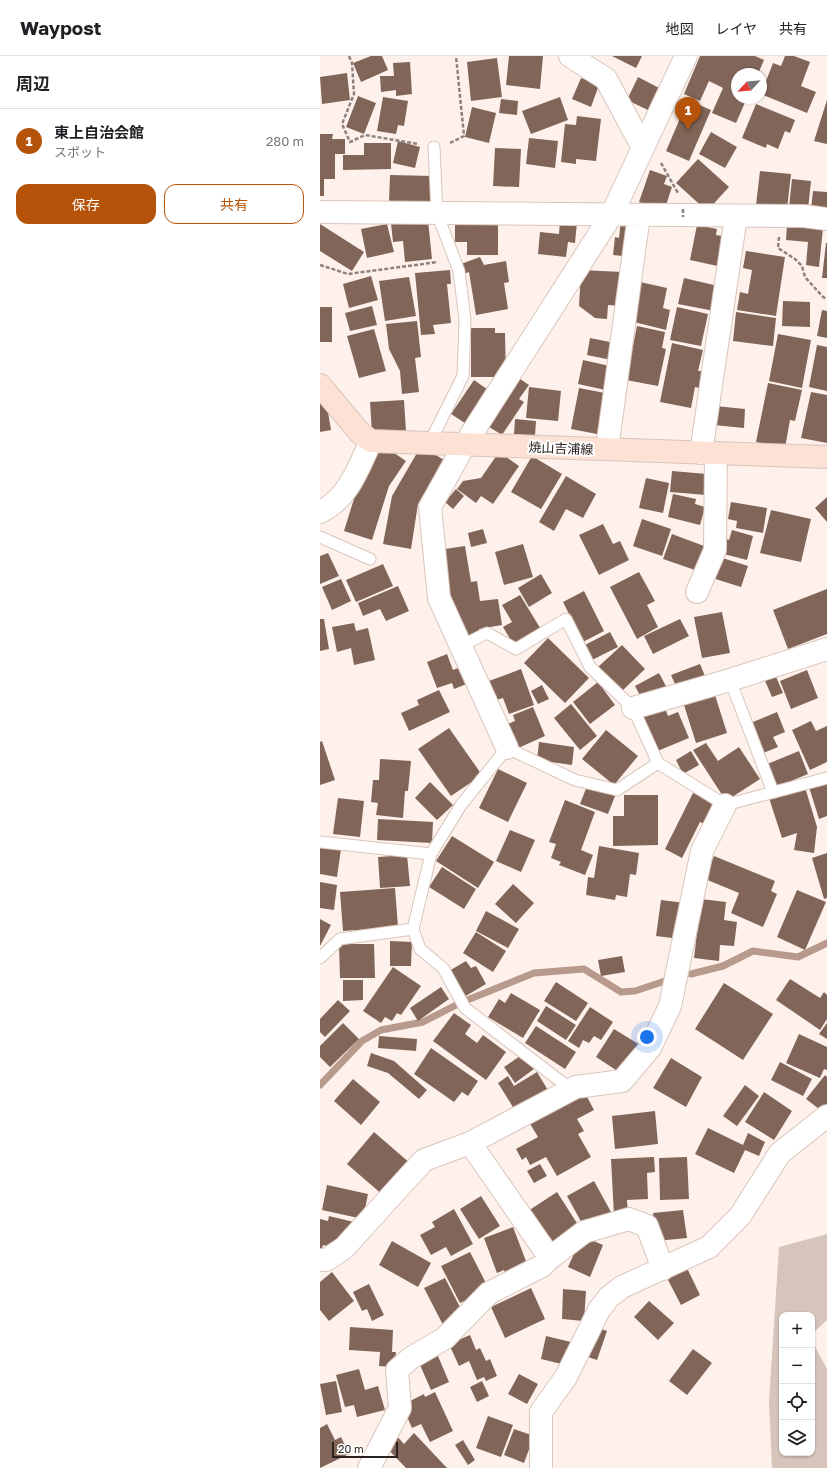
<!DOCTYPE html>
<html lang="ja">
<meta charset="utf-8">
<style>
:root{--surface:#fff;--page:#f6f6f6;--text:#202124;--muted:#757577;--line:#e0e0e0;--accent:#b45309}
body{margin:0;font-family:"Golos Text","Noto Sans JP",sans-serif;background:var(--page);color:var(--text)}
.controls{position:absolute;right:12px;bottom:12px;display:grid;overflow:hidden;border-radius:8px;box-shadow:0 1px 3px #0004}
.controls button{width:36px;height:36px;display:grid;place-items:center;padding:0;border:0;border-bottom:1px solid var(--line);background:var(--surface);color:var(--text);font:20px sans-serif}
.compass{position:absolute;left:411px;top:12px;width:36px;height:36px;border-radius:50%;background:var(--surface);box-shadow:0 1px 3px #0004;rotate:244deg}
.scale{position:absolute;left:12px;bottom:10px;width:66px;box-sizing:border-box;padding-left:4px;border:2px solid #29221e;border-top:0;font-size:11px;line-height:14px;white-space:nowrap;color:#29221e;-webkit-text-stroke:3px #fff;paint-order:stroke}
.you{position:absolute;left:327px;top:981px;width:14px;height:14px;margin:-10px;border:3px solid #fff;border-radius:50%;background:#1a73e8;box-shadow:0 0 0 6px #1a73e833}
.badge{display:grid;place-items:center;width:26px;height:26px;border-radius:50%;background:var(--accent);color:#fff;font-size:13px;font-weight:700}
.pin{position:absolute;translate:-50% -33px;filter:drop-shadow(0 1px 2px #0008)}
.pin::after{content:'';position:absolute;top:21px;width:14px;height:12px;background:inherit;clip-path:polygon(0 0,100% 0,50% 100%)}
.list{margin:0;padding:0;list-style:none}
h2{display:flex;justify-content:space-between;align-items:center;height:52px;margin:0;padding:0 16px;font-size:17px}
h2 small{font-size:13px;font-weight:400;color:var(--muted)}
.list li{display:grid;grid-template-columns:26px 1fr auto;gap:12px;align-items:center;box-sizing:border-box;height:64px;padding:0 16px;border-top:1px solid var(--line)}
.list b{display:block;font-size:15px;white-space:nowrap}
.list p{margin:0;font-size:13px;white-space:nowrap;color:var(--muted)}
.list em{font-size:13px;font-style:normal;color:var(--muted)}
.actions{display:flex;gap:8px;padding:12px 16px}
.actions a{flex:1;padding:9px 0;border:1px solid var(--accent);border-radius:12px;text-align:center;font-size:14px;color:var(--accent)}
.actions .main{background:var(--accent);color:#fff}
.icon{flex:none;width:22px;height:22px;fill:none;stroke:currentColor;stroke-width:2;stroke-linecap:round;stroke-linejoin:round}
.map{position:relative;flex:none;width:507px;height:1412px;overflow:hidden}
header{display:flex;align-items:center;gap:24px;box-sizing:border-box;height:56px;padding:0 20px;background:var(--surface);border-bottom:1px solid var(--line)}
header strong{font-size:19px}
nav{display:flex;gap:22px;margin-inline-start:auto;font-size:14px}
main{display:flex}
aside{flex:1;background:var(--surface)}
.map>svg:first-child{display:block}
.green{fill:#d7c4bb}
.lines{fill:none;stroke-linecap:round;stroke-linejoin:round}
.stream{stroke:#b89a8c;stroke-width:7}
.building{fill:#816559}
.service-casing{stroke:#d9c5bc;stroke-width:13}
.minor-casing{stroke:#d9c5bc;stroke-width:24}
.secondary-casing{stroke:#d9c5bc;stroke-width:24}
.path{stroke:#8d837e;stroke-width:2.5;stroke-dasharray:4 2;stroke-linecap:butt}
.service{stroke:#fff;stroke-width:11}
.minor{stroke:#fff;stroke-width:22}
.secondary{stroke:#fce1d4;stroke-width:22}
.path-bridge{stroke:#8d837e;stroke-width:2.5;stroke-dasharray:4 2;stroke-linecap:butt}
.labels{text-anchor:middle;stroke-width:4;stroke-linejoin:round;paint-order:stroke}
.street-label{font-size:13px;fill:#29221e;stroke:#fff}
</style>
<header>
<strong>Waypost</strong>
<nav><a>地図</a><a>レイヤ</a><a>共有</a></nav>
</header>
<main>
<aside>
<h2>周辺<small></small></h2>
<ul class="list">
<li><span class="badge">1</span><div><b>東上自治会館</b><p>スポット</p></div><em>280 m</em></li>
</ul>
<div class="actions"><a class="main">保存</a><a>共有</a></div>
</aside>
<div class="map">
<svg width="507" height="1412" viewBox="0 0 507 1412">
<rect width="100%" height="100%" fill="#fef1ec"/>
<path class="green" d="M507,1178V1264L492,1278V1259H462V1397H492V1285L507,1313V1412H452L449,1345L459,1191Z"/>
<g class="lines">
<path class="stream" d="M371,918L403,910L433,895L478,901L507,887
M0,1029L42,985L61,974L103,966L140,947L214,917L264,913L301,936L315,935L348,924"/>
</g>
<path class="building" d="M51,0H62L68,14L41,26L33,7Z
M189,0H223L220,33L186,29Z
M292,0H322L316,12Z
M380,0H435L444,4L438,18H417V42H427L416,67L392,57L403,32L389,25L380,45L364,38Z
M465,0H474L490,6L481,30L496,36L487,57L441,38L453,7L461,10Z
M177,2L182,41L151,45L147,6Z
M90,6L92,38L76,40V34L61,36L60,20H74L73,7Z
M27,17L30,44L2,48L0,21Z
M318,21L343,34L332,56L307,44Z
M261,22L279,29L271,51L252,43Z
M38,40L56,47L44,78L26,71Z
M63,41L88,45L84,70L78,69L76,78L57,75Z
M240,41L248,64L211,78L202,55Z
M181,43L198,45L197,59L179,57Z
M368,44L391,54L369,105L346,95Z
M507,44V88L494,85Z
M436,48L475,64L470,77L465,75L458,93L447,88L446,92L422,82Z
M152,51L176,57L169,87L145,81Z
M257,60L281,63L276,105L256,103V108L241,106L245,68L256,69Z
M391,76L417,91L405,112L379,98Z
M0,78H13L12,83H25V98H15V123H4V140H0Z
M209,82L238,85L235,112L206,108Z
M78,85L100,91L95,112L73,107Z
M44,87H71V113L23,114V99H44Z
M175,92L201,93L199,131L173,130Z
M378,103L409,131L387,155L356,127Z
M330,114L347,120L344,128L352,131L344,155L319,146Z
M440,115L471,118L467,153L436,149Z
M70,119L113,120L112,147L69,146Z
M472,123L491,125L488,153L469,151Z
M493,135L507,136V155L491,153Z
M108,164L112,203L85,206L83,185L73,186L71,167Z
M178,164V199H147V186H135V165Z
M240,164L257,166L255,187L248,186L246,201L218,198L220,176L239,178Z
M301,164L315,166L311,201L293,199L295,181L299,182Z
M0,168L44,196L32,215L0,195Z
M67,168L74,196L47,202L41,173Z
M467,168L503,172L499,211L486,209L488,186L466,184Z
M377,169L397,173L396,179L408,181L402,211L370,204Z
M506,187H507V222H502Z
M426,195L465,201L456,260L417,254L420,236L428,238L432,214L423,212Z
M160,201L164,209L186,205L189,226L184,227L188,253L156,259L149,216L144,218L141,208Z
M130,214L131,228H127L131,267L113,269L115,278L101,279L95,217Z
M261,214L302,216L300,250L288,249L287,263L275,262L259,250Z
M51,220L58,244L29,252L23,228Z
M89,221L96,260L65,265L59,225Z
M364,222L398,230L394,255L358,248Z
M320,226L347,232L343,252L350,254L346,274L310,265Z
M463,245L490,246V271L462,270Z
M52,250L57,269L30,275L25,257Z
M0,251H12V286H0Z
M357,251L388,258L381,290L350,284Z
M502,254L507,255V282L497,280Z
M416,256L456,262L453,290L413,285Z
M97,265L101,301L95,302L99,336L82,338L80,315L69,293L66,268Z
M317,270L345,276L342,292L346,293L338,330L306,324Z
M151,272H175V277H185L186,321H151Z
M54,273L66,315L39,322L27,280Z
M458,278L491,284L482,332L449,325Z
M270,282L300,288L296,305L267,299Z
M352,287L383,294L378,315H382L379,332L375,331L371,352L340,346Z
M497,289L507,291V335L489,331Z
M263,304L294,311L290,335L258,328Z
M197,321L209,329L199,343L204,346L182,379L166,369Z
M154,324L174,338L151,371L131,358Z
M448,327L482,334L475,365L470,364L465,392L436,386Z
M209,331L241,335L238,365L206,362Z
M259,332L285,337L277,378L251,373Z
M491,336L507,339V387L481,382Z
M6,344L11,374L0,376V346Z
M84,344L86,375L52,377L50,346Z
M395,350L425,353L424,372L394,369Z
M195,363L216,365L215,380L194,378Z
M61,388L86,405L69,430L52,484L24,475L43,414Z
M101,390L124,404L98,448L91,493L63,488L72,440Z
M179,396L199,410L173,448L161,440L156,447L137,433L143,425L161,422Z
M212,400L242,418L221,453L191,436Z
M352,415L387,418L386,439L350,436Z
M246,420L276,438L263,462L246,453L234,475L219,466Z
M326,422L349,427L343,457L319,452Z
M136,433L144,440L133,453L125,446Z
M353,438L376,443L375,448L385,451L380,469L348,461Z
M507,441V466L495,452Z
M411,446L447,452L443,477L416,472L417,465L408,463Z
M451,454L491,463L481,506L440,497Z
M322,463L351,473L342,500L313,490Z
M283,468L293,488L300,485L309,504L279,519L259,479Z
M163,473L167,487L151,491L148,477Z
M412,474L433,480L427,504L396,496L401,481L409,484Z
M352,478L384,490L375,514L343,503Z
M203,488L213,521L184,529L175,496Z
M145,490L151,526L157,525L160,545L178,543L182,569L159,573L160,580L145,582L128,557L118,494Z
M8,497L19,520L0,528V500Z
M396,500L428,510L421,531L389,521Z
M63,508L73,530L36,546L26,524Z
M319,516L335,545L327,549L338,571L317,583L290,531Z
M221,518L232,537L209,551L198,532Z
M21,523L31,545L12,554L2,531Z
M78,530L89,555L66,565L60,553L43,560L38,547Z
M507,533V578L468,593L453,554Z
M264,535L284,575L263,586L243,546Z
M200,539L222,575L195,591L183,571L192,566L182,549Z
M402,556L410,597L382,602L374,561Z
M0,563H4L9,593L0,595Z
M360,563L369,580L333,598L324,580Z
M34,567L36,575L48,572L55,604L34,609L31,592L17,596L12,571Z
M290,576L298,591L270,605L263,590Z
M228,582L269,622L245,647L204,607Z
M302,589L325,613L302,635L278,611Z
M127,598L133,614L148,608L154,625L134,633L132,627L117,632L107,606Z
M380,608L387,625L359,637L351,619Z
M201,613L214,649L189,658L183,642L176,644L169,625Z
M487,614L498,642L471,653L460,625Z
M454,616L463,637L452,641L443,620Z
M339,617L348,634L324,647L315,630Z
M278,626L295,649L270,668L253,646Z
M222,629L229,643L218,648L211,635Z
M119,634L130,656L89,675L81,657L99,649L97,644Z
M395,639L407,677L376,687L364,649Z
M251,648L277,680L260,694L234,662Z
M213,651L225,680L196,693L186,669L195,665L193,659Z
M345,652L348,660L358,656L369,682L335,696L321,662Z
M457,656L465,676L453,681L458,691L441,698L428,668Z
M491,665L496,675L507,670V706L490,714L472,674Z
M129,672L162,719L131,740L98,693Z
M286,674L318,700L294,729L262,703Z
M2,685L15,724L0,729V686Z
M219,686L254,691L252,709L217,704Z
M386,687L398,705L419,691L440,723L406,745L373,694Z
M371,695L379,709L363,718L356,704Z
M479,695L488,718L454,732L445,709Z
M60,703L91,705L88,735H85L83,762L56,759L58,747L51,746L53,724H59Z
M178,713L207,727L188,766L159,752Z
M110,726L133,749L117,764L95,742Z
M507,726V760L499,763L489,731Z
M267,730L295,740L288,758L260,748Z
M485,731L497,771L494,797L474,794L477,777L462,782L449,742Z
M373,737L401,751L391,771L380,766L362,802L345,793Z
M304,739H338V789L293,790V760H304Z
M18,742L44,745L40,781L13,778Z
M245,744L275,756L261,794L273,799L265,819L239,809L241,806L231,802L236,788L229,786Z
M58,763L113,766L112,787L57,784Z
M190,774L215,784L201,816L176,805Z
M132,780L174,806L158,832L116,805Z
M0,790L21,793L17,821L0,818Z
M279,790L319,797L316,819L310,818L307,841L296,839L295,844L266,839L268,821L274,822Z
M507,797V842L504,843L492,802Z
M87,799L90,830L60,832L58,801Z
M394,800L455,825L451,835L457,838L443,871L411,857L419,837L385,823Z
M122,811L156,833L144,853L109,831Z
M0,826L17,829L14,854L0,852Z
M193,828L214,847L196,867L175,848Z
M75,832L78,871L23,875L20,836Z
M477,834L506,846L485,894L457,881Z
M381,843L406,846L404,864L417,866L414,890L400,889L399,905L374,902Z
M341,844L365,847L360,883L336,880Z
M166,855L199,873L188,892L156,875Z
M0,863L11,869L0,890Z
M156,876L186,895L173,916L143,897Z
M70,885L92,886L91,910H70Z
M19,888H54L55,922H20Z
M302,900L305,916L281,920L278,904Z
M146,905L151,912L156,910L166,928L144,941L129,915Z
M73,911L101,930L81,959L77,957L72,965L65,961L61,967L43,955Z
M470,923L500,942L504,936L507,939V963L500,974L456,944Z
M23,924H43V944L23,945Z
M236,926L268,947L256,965L224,945Z
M404,927L453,958L423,1004L375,973Z
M121,931L129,943L98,965L90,952Z
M191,937L220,954L203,982L168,961L179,943L185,947Z
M18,944L30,955L5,981L0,976V963Z
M226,950L256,969L246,984L217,965Z
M270,951L293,966L281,984L274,980L269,987L263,984L259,992L248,985Z
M134,957L151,969L145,978L157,987L163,979L186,996L166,1024L113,985Z
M23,967L39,983L10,1011L0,1001V990Z
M507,967V983L499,978Z
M216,970L256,996L245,1013L205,987Z
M294,973L320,989L302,1018L276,1001Z
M479,978L507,991V1014L504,1013L500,1022L466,1007Z
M59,980L97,983L96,995L58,992Z
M111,992L158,1025L148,1040L142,1036L134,1046L94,1018Z
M51,997L74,1005L107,1034L99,1043L68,1017L47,1010Z
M203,998L214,1013L195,1027L184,1011Z
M351,1002L382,1021L366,1051L333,1032Z
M460,1006L492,1023L483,1040L451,1024Z
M217,1016L229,1036L196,1056L178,1027L188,1020L194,1030Z
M505,1019L507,1021V1051L503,1056L486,1043Z
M33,1023L60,1046L41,1069L14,1045Z
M425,1029L439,1040L417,1070L403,1060Z
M264,1035L274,1054L257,1063L264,1075L258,1078L271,1101L237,1120L226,1101L210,1109L206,1101L202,1104L196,1093L218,1081L209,1066Z
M444,1036L472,1055L454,1084L425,1066Z
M335,1055L338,1088L295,1093L292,1060Z
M388,1072L423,1089L428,1077L445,1086L439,1100L425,1094L414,1117L375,1098Z
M54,1076L91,1108L64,1140L27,1108Z
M334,1101L335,1116L327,1117L328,1143L307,1144L308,1159L294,1160L291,1103Z
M367,1101L369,1143L340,1144L339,1102Z
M220,1108L227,1120L214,1127L207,1115Z
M274,1125L291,1156L264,1171L247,1140Z
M7,1129L48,1138L43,1163L2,1154Z
M237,1136L262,1175L233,1194L208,1155Z
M161,1140L180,1170L159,1183L140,1153Z
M134,1153L153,1188L131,1200L126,1191L111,1199L100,1179L115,1171L112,1166Z
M363,1154L367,1182L336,1185L333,1157Z
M9,1160L34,1166L20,1193L3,1189L0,1198V1163L8,1165Z
M193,1171L209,1213L187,1222L184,1214L177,1217L164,1182Z
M262,1180L283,1189L270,1221L248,1211Z
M72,1185L111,1207L98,1231L59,1209Z
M150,1196L169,1233L140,1247L121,1210Z
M367,1212L380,1239L361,1249L347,1222Z
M12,1216L34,1245L9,1265L0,1254V1226Z
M125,1222L144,1259L123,1269L104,1232Z
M49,1228L64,1259L52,1265L47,1253L42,1255L33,1236Z
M211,1232L225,1263L185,1282L171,1251Z
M243,1233L266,1235L264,1265L242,1263Z
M329,1245L354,1267L338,1284L314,1261Z
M30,1271L73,1274L72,1296H76L74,1311L59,1310L60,1296L29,1294Z
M275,1271L287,1275L277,1304L265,1300Z
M150,1279L156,1294L160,1292L166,1305L170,1303L177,1320L166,1325L164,1321L157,1324L149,1305L139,1310L129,1288Z
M226,1280L251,1286L246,1309L221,1303Z
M373,1293L392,1307L367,1339L349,1325Z
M118,1300L129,1326L111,1334L100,1309Z
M39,1313L45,1334L58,1330L65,1354L37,1361L34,1349L25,1351L16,1319Z
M199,1318L218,1328L207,1348L188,1338Z
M16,1325L22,1356L6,1359L0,1328Z
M162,1325L169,1340L157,1346L150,1331Z
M115,1336L133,1375L110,1386L101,1368L92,1372L82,1349L104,1338L105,1341Z
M168,1360L193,1369L181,1401L156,1392Z
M7,1368L15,1384L21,1381L29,1398L0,1412V1372Z
M194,1373L214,1380L204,1407L184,1399Z
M74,1377L84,1388L94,1377L127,1412H86L62,1387Z
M143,1384L155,1404L148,1409L135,1389Z"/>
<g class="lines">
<defs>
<path id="service" d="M110,386L143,320L145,264L139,215L117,157L114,91
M0,481L50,503
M141,590L167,577L196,593L246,563L270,611L313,652L338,707
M410,624L453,736
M0,786L111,798L141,749L187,692L255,724L297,734L338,707L405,749L507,722
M111,798L93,873L100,893L123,912L145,952L252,1034
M0,902L20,883L93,873"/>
<path id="minor" d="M250,0L286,23L323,92
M0,156L484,160L507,163
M287,393L319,159
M381,397L416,160
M0,456C29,442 38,412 51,385
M377,536L395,494L396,397
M313,652L410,624L507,593
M187,692L119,542L110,451L145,388L292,158L366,0
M150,1087L230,1202L264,1176L309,1163L327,1170L343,1213
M0,1204H6L24,1192L104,1104L150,1087L256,1031L302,1025L330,992L350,950L382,795L405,749
M49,1412L80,1352L77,1314L91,1302L125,1282L169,1237L222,1210L230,1202
M221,1412V1356L246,1321L279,1254L289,1241L302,1231L389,1191L420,1160L460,1097L507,1060"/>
<path id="secondary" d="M0,329L40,377L51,385L507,401"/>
</defs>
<use href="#service" class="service-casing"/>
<use href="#minor" class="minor-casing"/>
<use href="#secondary" class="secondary-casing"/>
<path class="path" d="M29,0L32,7L34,38L22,68L30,86L45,79L98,88
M130,87L144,80L136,0
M341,107L358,137
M459,181L458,192L475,203L482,210L485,221L503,241L507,243
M0,209L28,218L118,206"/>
<use href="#service" class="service"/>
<use href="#minor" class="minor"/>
<use href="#secondary" class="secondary"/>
<path class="path-bridge" d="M363,153V161"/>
</g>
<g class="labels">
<g class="street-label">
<text transform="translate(241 392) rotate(2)" y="5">焼山吉浦線</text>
</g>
</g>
</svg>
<div class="controls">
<button>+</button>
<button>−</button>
<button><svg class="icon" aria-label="locate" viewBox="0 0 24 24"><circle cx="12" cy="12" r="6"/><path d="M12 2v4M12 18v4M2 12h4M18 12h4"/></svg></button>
<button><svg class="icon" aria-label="layers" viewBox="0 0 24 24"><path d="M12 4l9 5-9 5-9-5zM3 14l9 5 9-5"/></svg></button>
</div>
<svg class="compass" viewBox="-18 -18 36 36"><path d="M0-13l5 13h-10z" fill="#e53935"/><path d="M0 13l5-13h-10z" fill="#757577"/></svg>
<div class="scale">20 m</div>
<div class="you"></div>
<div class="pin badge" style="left:368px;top:74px">1</div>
</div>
</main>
